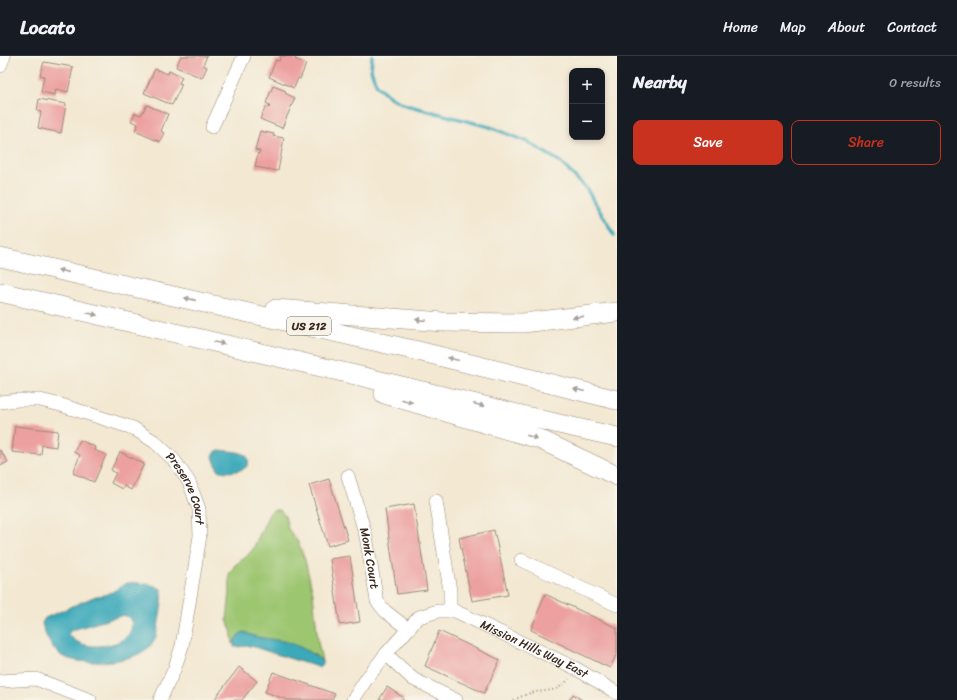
<!DOCTYPE html>
<meta charset="utf-8">
<style>
:root{--surface:#171b24;--page:#242831;--text:#f1f3f6;--muted:#9ea1a6;--line:#363941;--accent:#c8321e}
body{margin:0;font-family:Sriracha,sans-serif;background:var(--page);color:var(--text)}
.controls{position:absolute;right:12px;top:12px;display:grid;overflow:hidden;border-radius:8px;box-shadow:0 2px 6px #0003}
.controls button{width:36px;height:36px;display:grid;place-items:center;padding:0;border:0;border-bottom:1px solid var(--line);background:var(--surface);color:var(--text);font:20px sans-serif}
.list{margin:0;padding:0;list-style:none}
h2{display:flex;justify-content:space-between;align-items:center;height:52px;margin:0;padding:0 16px;font-size:17px}
h2 small{font-size:13px;font-weight:400;color:var(--muted)}
.actions{display:flex;gap:8px;padding:12px 16px}
.actions a{flex:1;padding:9px 0;border:1px solid var(--accent);border-radius:8px;text-align:center;font-size:14px;color:var(--accent)}
.actions .main{background:var(--accent);color:#fff}
.map{position:relative;flex:none;width:617px;height:644px;overflow:hidden}
header{display:flex;align-items:center;gap:24px;box-sizing:border-box;height:56px;padding:0 20px;background:var(--surface);border-bottom:1px solid var(--line)}
header strong{font-size:19px}
nav{display:flex;gap:22px;margin-inline-start:auto;font-size:14px}
main{display:flex}
aside{flex:1;background:var(--surface)}
.map>svg:first-child{display:block}
.green{fill:#9dc671;stroke:#6c7848}
.water{fill:#3ba9b9;stroke:#3b6a6c;fill-rule:evenodd}
.lines{fill:none;stroke-linecap:round;stroke-linejoin:round}
.stream{stroke:#3ba9b9;stroke-width:3.5}
.building{fill:#eca1a0}
.minor-casing{stroke:#978978;stroke-width:14}
.highway-casing{stroke:#978978;stroke-width:20}
.path{stroke:#978978;stroke-width:2;stroke-dasharray:1 3;stroke-linecap:butt}
.minor{stroke:#fff;stroke-width:13}
.highway{stroke:#fff;stroke-width:19}
.oneway{fill:#a79f9a}
.labels{text-anchor:middle;stroke-width:3;stroke-linejoin:round;paint-order:stroke}
.shield{fill:#f7f3e8;stroke:#73665b;stroke-width:1}
.shield-label{font-size:11px;font-weight:bold;fill:#3b2a1e}
.street-label{font-size:12px;fill:#3b2a1e;stroke:#f7f3e8}
</style>
<header>
<strong>Locato</strong>
<nav><a>Home</a><a>Map</a><a>About</a><a>Contact</a></nav>
</header>
<main>
<div class="map">
<svg width="617" height="644" viewBox="0 0 617 644">
<rect width="100%" height="100%" fill="#f7f3e8"/>
<filter id="ink" filterUnits="userSpaceOnUse"><feTurbulence type="fractalNoise" baseFrequency=".025" numOctaves="2"/><feDisplacementMap in="SourceGraphic" scale="8" xChannelSelector="R" yChannelSelector="G"/><feConvolveMatrix kernelMatrix="1 2 1 2 8 2 1 2 1" color-interpolation-filters="sRGB"/></filter>
<filter id="wash" filterUnits="userSpaceOnUse"><feTurbulence type="fractalNoise" baseFrequency=".012" numOctaves="4" result="noise"/><feDisplacementMap in="SourceGraphic" scale="16" xChannelSelector="R" yChannelSelector="G"/><feGaussianBlur stdDeviation="0.9" result="paint"/><feColorMatrix in="noise" values="0 0 0 0 0 0 0 0 0 0 0 0 0 0 0 0 0 1.4 0 .05"/><feComposite in="paint" operator="in"/></filter>
<g filter="url(#wash)">
<rect width="100%" height="100%" fill="#f3e8d2"/>
<path class="green" d="M273,454H280L285,460L288,473L298,486L305,504L313,537L318,586L322,605L315,599L256,581L244,576L237,581L233,588L231,574L227,564L230,536L229,518L235,509L246,501L253,493L269,458Z"/>
<path class="water" d="M219,394C226,395 237,395 244,398C250,401 250,411 243,413C237,416 224,417 218,414L213,401L215,396Z
M126,527C138,527 150,526 161,533C164,541 161,551 160,560C158,569 158,581 151,589C138,607 81,611 62,600C52,594 44,578 42,567L45,562L96,540C108,540 116,534 126,527ZM124,559L130,562C140,586 102,593 86,589C78,587 74,584 68,578L72,574Z
M244,576C259,583 268,582 283,585C297,588 311,596 322,605V609L319,611L301,606L251,590L234,591C233,585 238,577 244,576Z"/>
<g class="lines">
<path class="stream" d="M372,0L371,14L377,30L391,42L406,49L490,71L528,86L559,105L586,132L614,179"/>
</g>
<g id="blocks">
<path class="building" d="M181,0H207L203,9L207,11L202,22L176,11Z
M281,0H296L295,3L306,8L300,23L298,22L294,32L269,21L276,4L279,5Z
M44,6L73,11L68,36L56,33L55,39L41,36L44,20L40,19Z
M155,13L168,18L169,15L182,21L179,27L182,28L172,49L144,37Z
M273,30L286,35L285,37L295,42L282,72L260,63L266,50L269,52L270,49L266,47Z
M39,43L66,48L61,77L38,72L41,56L37,55Z
M147,49L168,58L161,75L164,77L160,86L135,75L138,68L131,65L135,57L141,59Z
M260,75L274,78L273,80L284,82L278,115L255,111L258,97H260V95L255,94Z
M15,370L58,375L56,391L42,389L41,399L12,396Z
M80,384L95,391L94,394L106,399L94,426L73,417L80,399L74,396Z
M0,394L8,406L0,410Z
M120,396L144,408L131,434L124,430L122,433L111,427L116,417L111,414Z
M329,423L348,484L328,490L309,429Z
M414,448L427,534L397,538L385,453Z
M494,474L508,539L472,545L459,482Z
M350,500L360,566L340,569L330,503Z
M545,538L617,572V597L610,612L531,574Z
M439,575L500,604L484,637L425,610Z
M239,611L257,625L242,644H214Z
M273,616L335,638L332,644H288L265,636Z
M387,631L404,642L403,644H379Z
M573,638L582,644H569Z"/>
</g>
</g>
<g filter="url(#ink)">
<use href="#blocks" fill-opacity="0" stroke="#978978" stroke-width="1"/>
<g class="lines">
<defs>
<g id="minor">
<path d="M0,10L4,0"/>
<path d="M212,71L244,0"/>
<path id="s1" d="M0,346L18,344H40L61,349L133,372L155,386L174,404L189,426L199,453L200,480L182,590L174,614L160,644"/>
<path id="s2" d="M348,420L366,480L377,545L385,555L408,573"/>
<path d="M436,445L450,535V555"/>
<path d="M521,504L617,549"/>
<path d="M386,598L413,623L456,644"/>
<path d="M0,625L36,623L90,644"/>
<path id="s3" d="M353,644L367,622L386,598L419,561L438,555H455L575,612L617,637"/>
</g>
<path id="highway" d="M0,201L418,295L617,344
M0,236L364,321L559,368L617,381
M276,253L443,266L523,267L617,256
M384,338L539,383L617,420"/>
</defs>
<use href="#minor" class="minor-casing"/>
<use href="#highway" class="highway-casing"/>
<path class="path" d="M514,644C520,641 528,637 535,636C551,634 557,636 569,623"/>
<use href="#minor" class="minor"/>
<use href="#highway" class="highway"/>
</g>
<defs><path id="oneway-solid" d="M-6-.8H1V-3.2L6.5 0L1 3.2V.8H-6Z"/></defs>
<g class="oneway">
<use href="#oneway-solid" transform="translate(63 215) rotate(-167)"/>
<use href="#oneway-solid" transform="translate(190 243) rotate(-167)"/>
<use href="#oneway-solid" transform="translate(92 258) rotate(13)"/>
<use href="#oneway-solid" transform="translate(578 261) rotate(174)"/>
<use href="#oneway-solid" transform="translate(421 264) rotate(-176)"/>
<use href="#oneway-solid" transform="translate(219 287) rotate(13)"/>
<use href="#oneway-solid" transform="translate(453 303) rotate(-166)"/>
<use href="#oneway-solid" transform="translate(579 334) rotate(-166)"/>
<use href="#oneway-solid" transform="translate(407 345) rotate(16)"/>
<use href="#oneway-solid" transform="translate(479 349) rotate(14)"/>
<use href="#oneway-solid" transform="translate(532 381) rotate(16)"/>
</g>
</g>
<g class="labels">
<rect class="shield" x="287" y="261" width="44" height="18" rx="3"/>
<g class="shield-label">
<text x="309" y="274">US 212</text>
</g>
<g class="street-label">
<text dy="4" stroke="none"><textPath href="#s1" startOffset="221">Preserve Court</textPath></text>
<text dy="4" stroke="none"><textPath href="#s2" startOffset="85">Monk Court</textPath></text>
<text dy="4" stroke="none"><textPath href="#s3" startOffset="231">Mission Hills Way East</textPath></text>
</g>
</g>
</svg>
<div class="controls">
<button>+</button>
<button>−</button>
</div>
</div>
<aside>
<h2>Nearby<small>0 results</small></h2>
<ul class="list">
</ul>
<div class="actions"><a class="main">Save</a><a>Share</a></div>
</aside>
</main>
